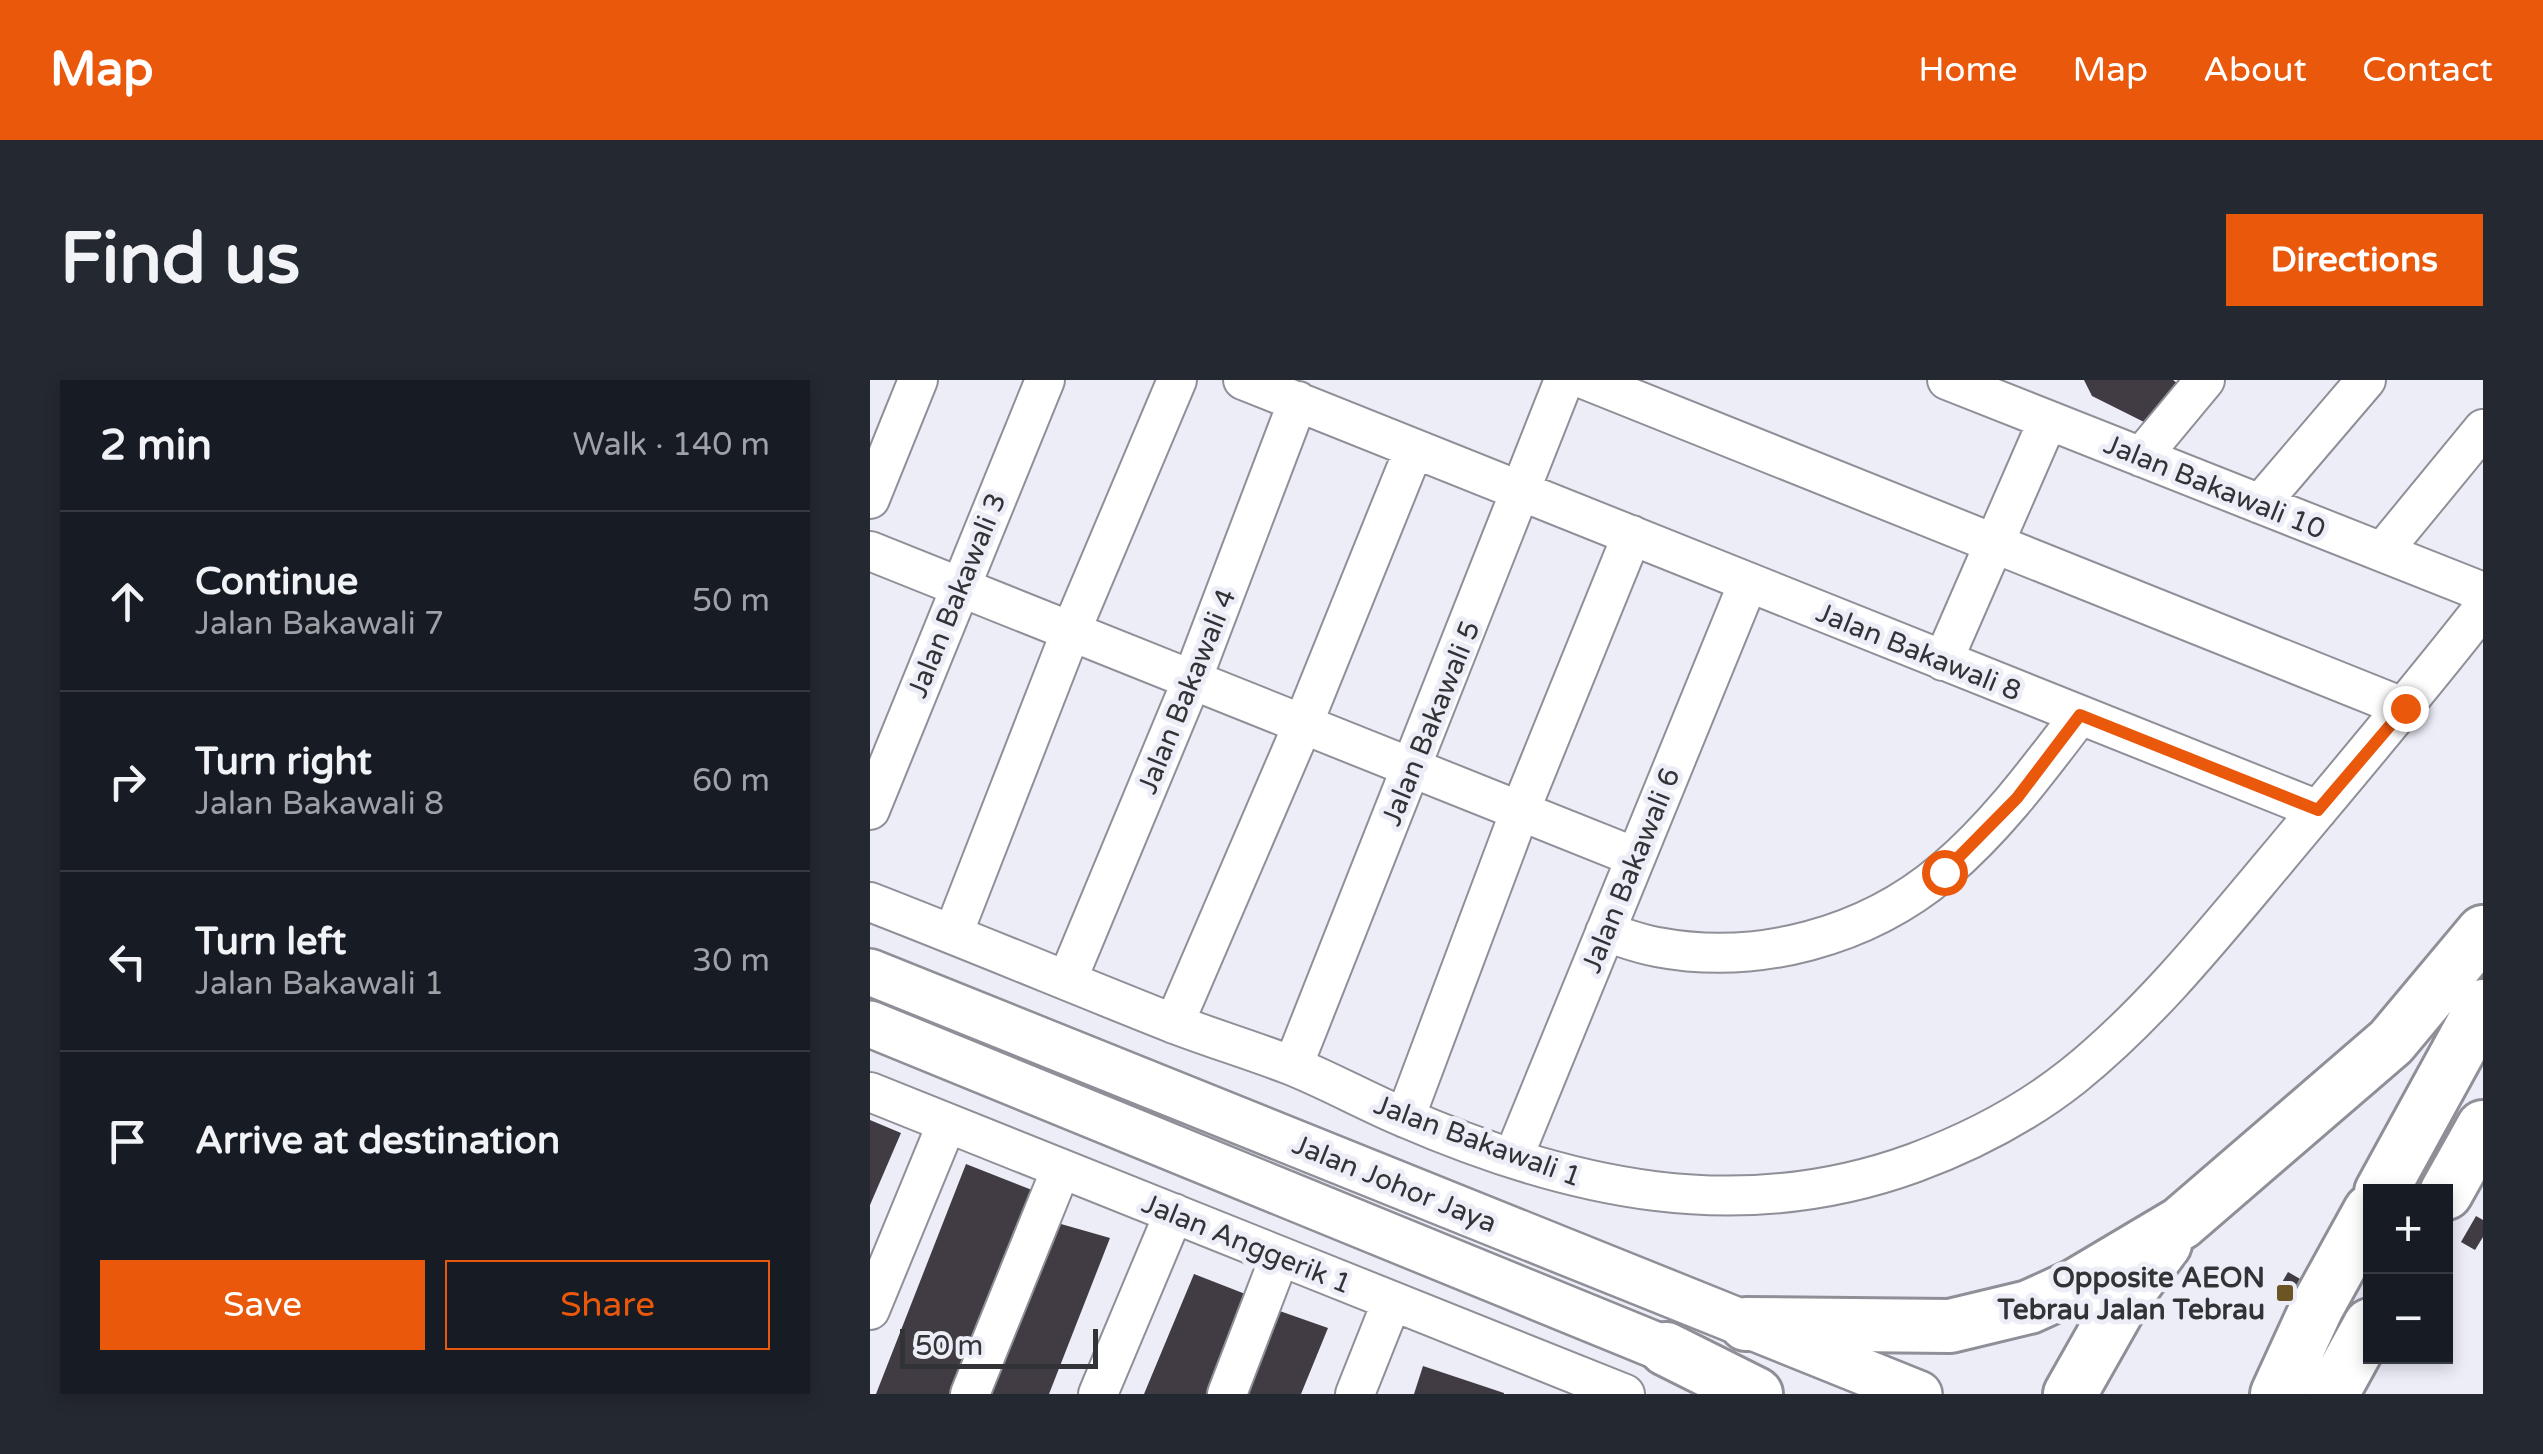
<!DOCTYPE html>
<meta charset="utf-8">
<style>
:root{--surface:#171b24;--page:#242831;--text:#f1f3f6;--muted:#9ea1a6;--line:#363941;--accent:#ea580c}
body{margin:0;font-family:"Varela Round",sans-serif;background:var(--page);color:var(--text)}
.controls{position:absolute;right:30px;bottom:30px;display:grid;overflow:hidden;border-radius:0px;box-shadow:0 5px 15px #0003}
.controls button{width:90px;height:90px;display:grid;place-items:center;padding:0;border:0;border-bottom:2px solid var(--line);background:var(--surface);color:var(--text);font:50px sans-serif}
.scale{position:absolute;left:30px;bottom:25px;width:198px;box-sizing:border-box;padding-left:10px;border:5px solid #323336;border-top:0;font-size:28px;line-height:35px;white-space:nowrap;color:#323336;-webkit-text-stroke:8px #ecedf7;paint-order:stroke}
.stop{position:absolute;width:30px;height:30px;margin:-22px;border:8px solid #ea580c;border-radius:50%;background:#fff}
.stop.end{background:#ea580c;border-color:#fff;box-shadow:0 2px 10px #0008}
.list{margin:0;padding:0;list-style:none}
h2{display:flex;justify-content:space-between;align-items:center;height:130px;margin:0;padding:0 40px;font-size:42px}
h2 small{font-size:32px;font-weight:400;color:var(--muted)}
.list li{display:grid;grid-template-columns:65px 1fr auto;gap:30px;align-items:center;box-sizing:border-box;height:180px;padding:0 40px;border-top:2px solid var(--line)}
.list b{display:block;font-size:38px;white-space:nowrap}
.list p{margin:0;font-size:32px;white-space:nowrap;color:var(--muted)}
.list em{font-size:32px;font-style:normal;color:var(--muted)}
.actions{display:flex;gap:20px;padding:30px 40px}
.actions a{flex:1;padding:22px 0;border:2px solid var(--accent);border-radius:0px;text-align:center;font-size:35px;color:var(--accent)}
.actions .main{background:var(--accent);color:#fff}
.icon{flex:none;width:55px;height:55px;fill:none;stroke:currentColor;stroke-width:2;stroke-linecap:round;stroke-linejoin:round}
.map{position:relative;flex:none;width:1613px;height:1014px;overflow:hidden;border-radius:0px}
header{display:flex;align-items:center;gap:60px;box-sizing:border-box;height:140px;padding:0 50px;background:var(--accent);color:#fff}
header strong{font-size:48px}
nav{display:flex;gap:55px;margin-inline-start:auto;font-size:35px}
.intro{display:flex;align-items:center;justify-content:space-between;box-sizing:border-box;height:240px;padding:0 60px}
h1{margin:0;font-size:70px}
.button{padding:25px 45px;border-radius:0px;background:var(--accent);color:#fff;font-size:35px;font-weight:700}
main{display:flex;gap:60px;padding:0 60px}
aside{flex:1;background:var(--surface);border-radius:0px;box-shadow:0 5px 15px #0003}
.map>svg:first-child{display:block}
.building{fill:#413c43}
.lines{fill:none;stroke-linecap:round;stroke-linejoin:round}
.minor-casing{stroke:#8f8f98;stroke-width:42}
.major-casing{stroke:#8f8f98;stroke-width:50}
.highway-casing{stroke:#8f8f98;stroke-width:58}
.minor{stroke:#fff;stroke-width:38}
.major{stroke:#fff;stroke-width:45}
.highway{stroke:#fff;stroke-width:52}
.route{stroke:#ea580c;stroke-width:12}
.poi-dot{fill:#6d5425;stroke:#ecedf7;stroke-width:4}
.labels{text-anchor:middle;stroke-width:10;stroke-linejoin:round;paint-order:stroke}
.street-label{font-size:28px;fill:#323336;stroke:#ecedf7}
.poi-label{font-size:28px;font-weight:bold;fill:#323336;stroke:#ecedf7;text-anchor:end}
</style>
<header>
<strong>Map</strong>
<nav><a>Home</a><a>Map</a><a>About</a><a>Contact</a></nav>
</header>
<div class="intro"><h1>Find us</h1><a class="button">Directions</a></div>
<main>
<aside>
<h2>2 min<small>Walk · 140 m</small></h2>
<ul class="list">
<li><svg class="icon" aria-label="ahead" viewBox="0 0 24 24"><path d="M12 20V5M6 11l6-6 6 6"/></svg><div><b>Continue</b><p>Jalan Bakawali 7</p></div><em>50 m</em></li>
<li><svg class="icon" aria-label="right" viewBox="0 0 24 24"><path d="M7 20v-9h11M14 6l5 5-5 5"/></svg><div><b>Turn right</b><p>Jalan Bakawali 8</p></div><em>60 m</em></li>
<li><svg class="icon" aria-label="left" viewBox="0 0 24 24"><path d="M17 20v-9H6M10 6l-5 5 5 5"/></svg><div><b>Turn left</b><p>Jalan Bakawali 1</p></div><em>30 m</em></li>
<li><svg class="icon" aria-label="arrive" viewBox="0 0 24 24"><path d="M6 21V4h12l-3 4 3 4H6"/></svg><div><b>Arrive at destination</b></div></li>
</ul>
<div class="actions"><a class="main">Save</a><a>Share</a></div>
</aside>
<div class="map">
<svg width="1613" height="1014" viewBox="0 0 1613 1014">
<rect width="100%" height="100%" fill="#ecedf7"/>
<path class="building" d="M1214,0H1303L1316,10L1282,46L1222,16Z
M0,740L31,753L0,825Z
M96,784L162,810L82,1014H6Z
M1606,836L1613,840V857L1605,870L1591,862Z
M184,842L240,858L179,1014H115Z
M1418,892L1432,900L1417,924L1404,916Z
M324,894L383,917L345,1014H274Z
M404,929L458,948L431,1014H370Z
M553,986L634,1013V1014H544Z"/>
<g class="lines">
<defs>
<path id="minor" d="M373,0L1448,430
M716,0L1535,328
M1077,0L1613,212
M1271,77L1335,0
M0,119L48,0
M1390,124L1496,0
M0,171L765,477
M1512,172L1613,49
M1073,281L1178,40
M0,430L175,0
M0,522C101,561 201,603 302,643C341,658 381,670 420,685C458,700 495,721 533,737C699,809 868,847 1044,783C1101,762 1155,734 1203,696C1280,634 1343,555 1406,480C1476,396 1546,314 1613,228
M735,552C752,557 769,564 787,567C887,586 996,557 1074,491C1127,446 1168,390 1210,335
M83,554L201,251L307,0
M198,598L322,300L428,21
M304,644L433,344L544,69
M423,686L694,0
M0,712L755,1014
M535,738L650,431L762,155
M643,778L878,203
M0,930L77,743
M100,1014L191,789
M228,1014L304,833
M357,1014L410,876
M485,1014L522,921"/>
<path id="major" d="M0,592L1049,1014
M0,644L829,983"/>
<path id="highway" d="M1511,812L1613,626
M1576,813L1613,747
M876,944L1080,946L1159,927L1205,906L1311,843L1521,662L1613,552
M796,969L886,1014
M1200,1014L1255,917L1295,864
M1407,1014L1447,927L1500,831
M1462,1014L1500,945"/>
</defs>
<use href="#minor" class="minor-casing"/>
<use href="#major" class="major-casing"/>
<use href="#highway" class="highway-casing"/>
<use href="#minor" class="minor"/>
<use href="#major" class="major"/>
<use href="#highway" class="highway"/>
</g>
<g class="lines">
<path class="route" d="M1074,492L1147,418L1210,335L1448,430L1535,328"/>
</g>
<rect class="poi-dot" x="1405" y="903" width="20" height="20" rx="5"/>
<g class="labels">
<g class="street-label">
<text transform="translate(1345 106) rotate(22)" y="10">Jalan Bakawali 10</text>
<text transform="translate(86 215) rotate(-68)" y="10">Jalan Bakawali 3</text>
<text transform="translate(1049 271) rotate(22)" y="10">Jalan Bakawali 8</text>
<text transform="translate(316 311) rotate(-68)" y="10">Jalan Bakawali 4</text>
<text transform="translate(560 343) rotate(-68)" y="10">Jalan Bakawali 5</text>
<text transform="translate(760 490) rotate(-68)" y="10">Jalan Bakawali 6</text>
<text transform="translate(608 760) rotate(20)" y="10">Jalan Bakawali 1</text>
<text transform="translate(525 803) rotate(22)" y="10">Jalan Johor Jaya</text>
<text transform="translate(377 863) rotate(22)" y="10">Jalan Anggerik 1</text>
</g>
<g class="poi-label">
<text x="1395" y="907">Opposite AEON<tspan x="1395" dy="32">Tebrau Jalan Tebrau</tspan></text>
</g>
</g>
</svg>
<div class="controls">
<button>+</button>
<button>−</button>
</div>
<div class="scale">50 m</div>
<div class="stop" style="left:1074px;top:492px"></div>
<div class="stop end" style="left:1535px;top:328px"></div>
</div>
</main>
